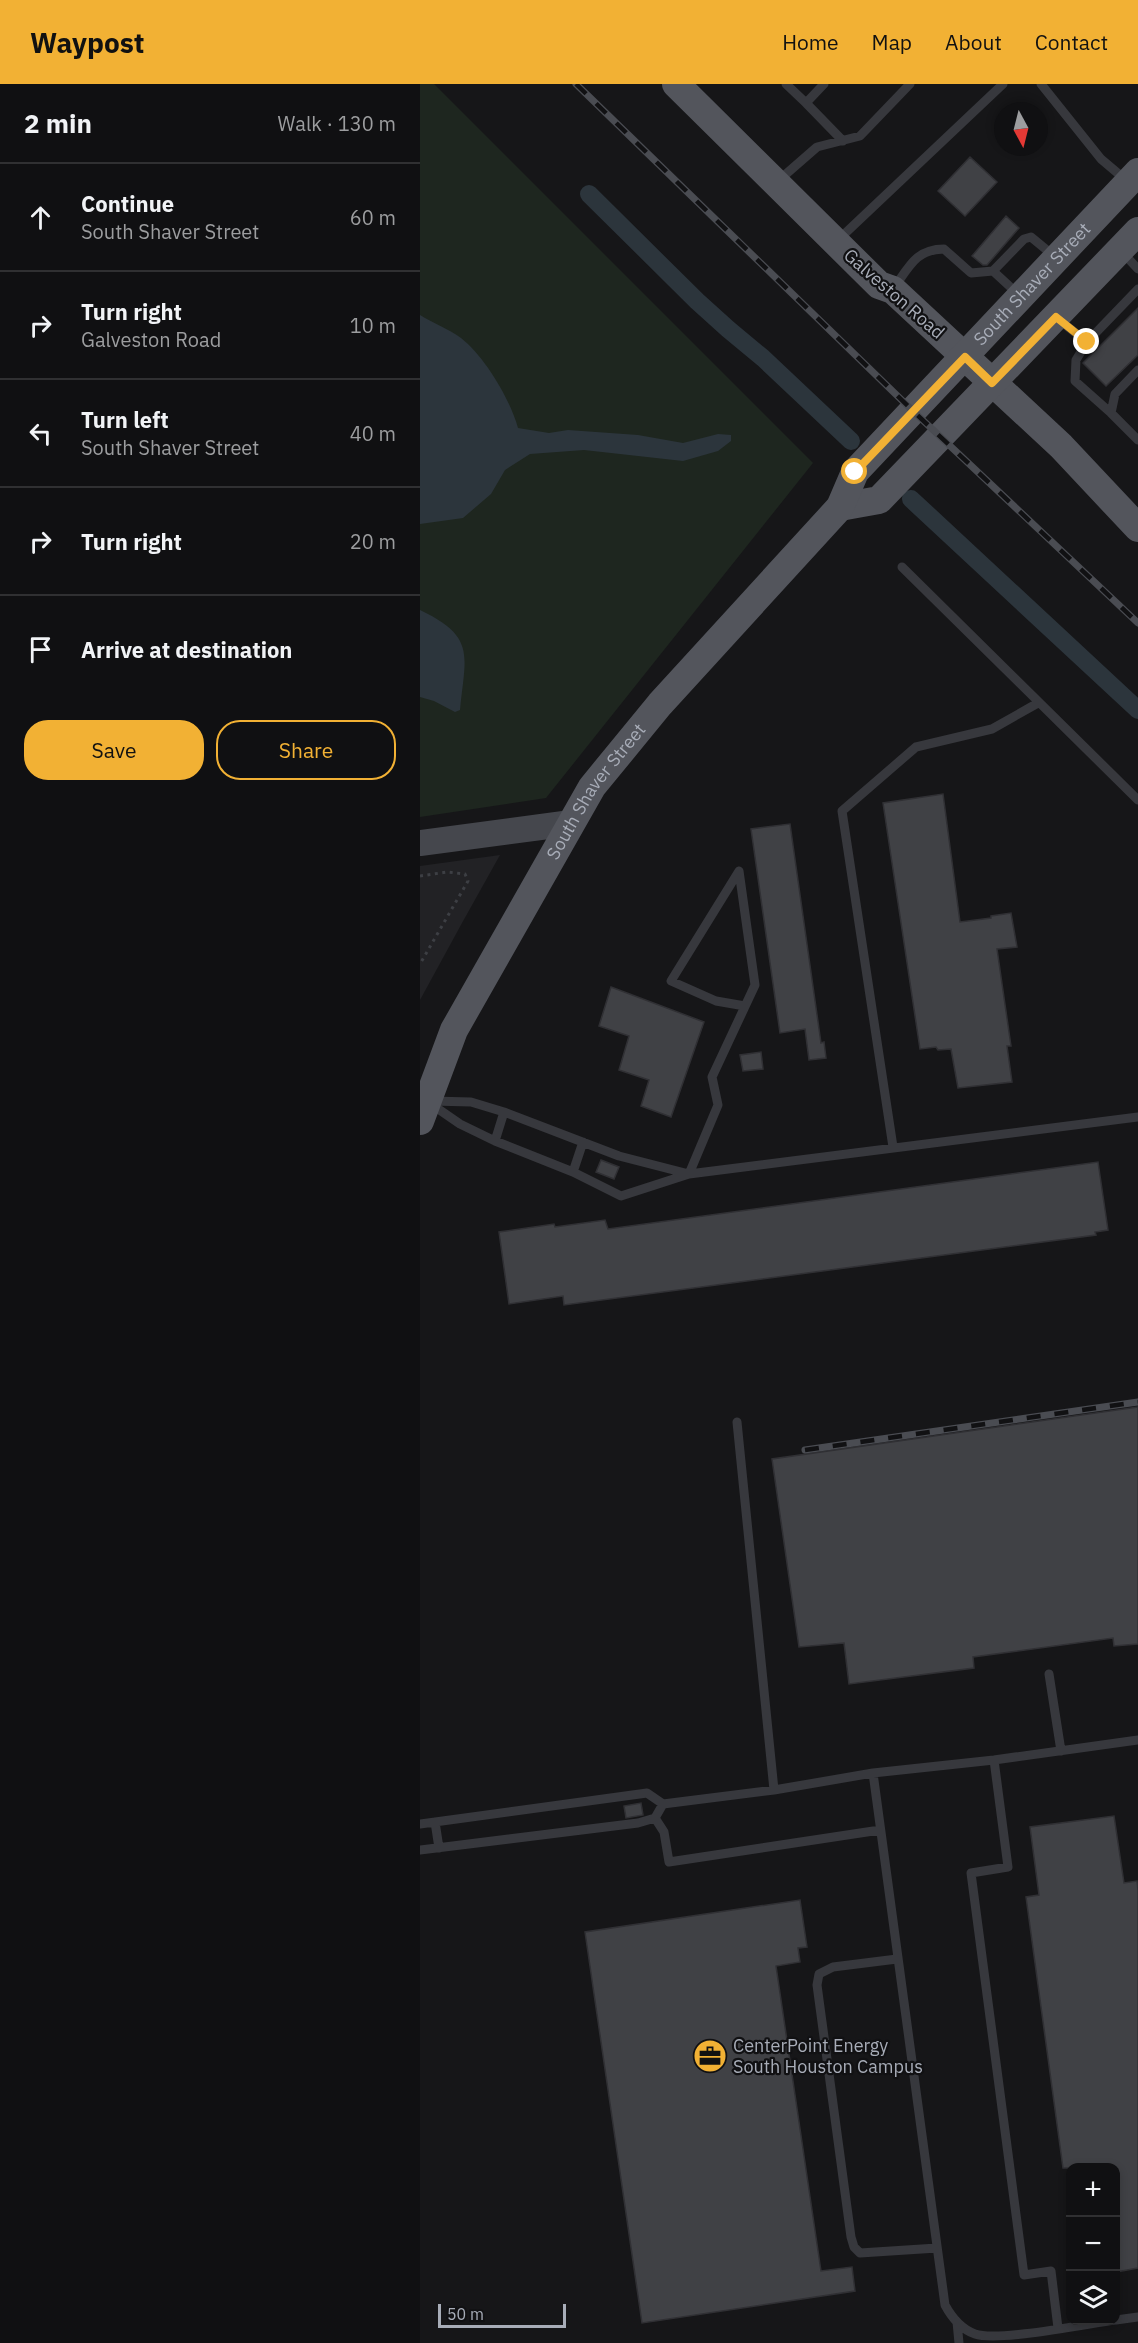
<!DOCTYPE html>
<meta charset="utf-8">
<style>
:root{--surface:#101012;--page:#1e1e20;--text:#f1f3f6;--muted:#9c9d9f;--line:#303032;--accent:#f2b134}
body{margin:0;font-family:"IBM Plex Sans",sans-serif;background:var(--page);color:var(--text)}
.controls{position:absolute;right:18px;bottom:18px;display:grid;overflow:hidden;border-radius:12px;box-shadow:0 3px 9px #0003}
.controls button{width:54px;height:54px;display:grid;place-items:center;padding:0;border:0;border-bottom:2px solid var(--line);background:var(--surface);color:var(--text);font:30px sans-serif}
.compass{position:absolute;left:574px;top:18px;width:54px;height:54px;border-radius:50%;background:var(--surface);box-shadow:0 3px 9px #0003;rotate:173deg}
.scale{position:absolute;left:18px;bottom:15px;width:128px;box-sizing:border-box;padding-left:6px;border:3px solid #a8adb8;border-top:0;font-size:16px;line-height:21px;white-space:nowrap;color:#a8adb8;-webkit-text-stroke:4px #111113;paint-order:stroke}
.stop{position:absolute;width:18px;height:18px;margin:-14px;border:4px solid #f2b134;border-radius:50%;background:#fff}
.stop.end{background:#f2b134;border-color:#fff;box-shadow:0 2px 6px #0008}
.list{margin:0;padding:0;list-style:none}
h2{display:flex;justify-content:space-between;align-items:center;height:78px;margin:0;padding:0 24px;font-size:26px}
h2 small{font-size:20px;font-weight:400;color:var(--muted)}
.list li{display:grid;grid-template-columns:39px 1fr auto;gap:18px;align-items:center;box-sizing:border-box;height:108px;padding:0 24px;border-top:2px solid var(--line)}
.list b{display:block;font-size:22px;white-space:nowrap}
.list p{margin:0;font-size:20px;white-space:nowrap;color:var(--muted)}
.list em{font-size:20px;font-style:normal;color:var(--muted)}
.actions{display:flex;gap:12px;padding:18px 24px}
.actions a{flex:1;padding:14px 0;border:2px solid var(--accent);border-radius:24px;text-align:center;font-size:21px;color:var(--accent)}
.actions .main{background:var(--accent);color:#111}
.icon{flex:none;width:33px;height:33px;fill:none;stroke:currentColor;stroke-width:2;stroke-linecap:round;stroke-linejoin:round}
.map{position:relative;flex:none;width:718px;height:2259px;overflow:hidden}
header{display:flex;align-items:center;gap:36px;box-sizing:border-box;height:84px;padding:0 30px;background:var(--accent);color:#111}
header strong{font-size:28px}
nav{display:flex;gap:33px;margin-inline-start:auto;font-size:21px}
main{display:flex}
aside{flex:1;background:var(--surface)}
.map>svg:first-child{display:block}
.built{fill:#222225}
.green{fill:#1e261f}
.water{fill:#2c353c}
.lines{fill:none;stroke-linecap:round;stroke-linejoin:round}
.canal{stroke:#2c353c;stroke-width:18}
.building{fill:#404145;stroke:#303034;stroke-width:1.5}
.path{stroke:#3d3f44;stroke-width:3;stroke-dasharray:3 4.5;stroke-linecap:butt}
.service{stroke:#37383d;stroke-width:9}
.secondary{stroke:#45474d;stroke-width:26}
.primary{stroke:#53555c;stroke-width:28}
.rail-casing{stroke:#4a4c52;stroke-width:7}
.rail{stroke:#111113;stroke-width:4.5;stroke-dasharray:14;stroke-linecap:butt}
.route{stroke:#f2b134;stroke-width:8}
.labels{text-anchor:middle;stroke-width:4.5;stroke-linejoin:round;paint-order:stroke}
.street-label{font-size:18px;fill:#a8adb8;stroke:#111113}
.poi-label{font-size:18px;fill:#a8adb8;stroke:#111113;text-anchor:start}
</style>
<header>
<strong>Waypost</strong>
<nav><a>Home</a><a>Map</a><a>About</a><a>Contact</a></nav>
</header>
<main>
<aside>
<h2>2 min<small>Walk · 130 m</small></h2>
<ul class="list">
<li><svg class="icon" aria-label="ahead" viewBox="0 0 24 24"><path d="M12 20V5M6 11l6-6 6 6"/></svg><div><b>Continue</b><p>South Shaver Street</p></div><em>60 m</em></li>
<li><svg class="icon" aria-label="right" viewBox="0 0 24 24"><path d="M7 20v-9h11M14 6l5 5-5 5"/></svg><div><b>Turn right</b><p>Galveston Road</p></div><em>10 m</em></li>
<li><svg class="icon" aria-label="left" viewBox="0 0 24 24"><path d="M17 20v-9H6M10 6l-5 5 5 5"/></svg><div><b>Turn left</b><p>South Shaver Street</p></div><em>40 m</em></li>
<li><svg class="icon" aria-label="right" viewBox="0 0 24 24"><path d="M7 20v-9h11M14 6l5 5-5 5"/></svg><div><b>Turn right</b></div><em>20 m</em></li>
<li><svg class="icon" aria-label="arrive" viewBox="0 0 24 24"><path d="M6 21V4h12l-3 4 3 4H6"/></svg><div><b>Arrive at destination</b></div></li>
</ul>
<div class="actions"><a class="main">Save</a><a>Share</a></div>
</aside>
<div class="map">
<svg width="718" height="2259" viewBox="0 0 718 2259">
<rect width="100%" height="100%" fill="#161618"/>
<path class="built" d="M80,771L42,839L0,916V782Z"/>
<path class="green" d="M0,0H14L393,379L126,714L0,733Z"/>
<path class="water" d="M0,231C13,239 29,245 41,254C65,273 90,315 98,344L129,349L148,346L218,351L263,359L298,350L311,351V357L298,367L263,377L164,366L110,370L85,386L71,410L43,434L0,440Z
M0,526C57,553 45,572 40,626L35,628L14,617L0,613Z"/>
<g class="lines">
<path class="canal" d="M169,110L277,217L308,245L343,274L431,357
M491,415L718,626"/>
</g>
<path class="building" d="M550,73L577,98L545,132L518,107Z
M586,132L599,144L567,181H563L552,172Z
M718,224V271L686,302L663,279Z
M523,710L540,838L571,834V832L591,829L597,863L577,865L591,962H587L592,998L538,1004L531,965L518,966L516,963L500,965L463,719Z
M370,740L401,959L404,958L406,974L389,976L385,945L360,949L331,745Z
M191,903L284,938L251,1033L221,1022L229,996L199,986L209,952L179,942Z
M341,968L343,985L323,987L320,971Z
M181,1076L199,1083L194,1095L176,1088Z
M678,1078L688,1146L675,1148L676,1151L144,1221L143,1212L89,1220L79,1148L134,1140L135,1143L185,1136L188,1145Z
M718,1323V1560L694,1562L693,1554L553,1573L554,1584L429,1600L424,1559L379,1563L352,1375Z
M221,1719L223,1731L206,1734L204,1722Z
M694,1732L704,1799L717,1797L718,1806V2184L696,2188V2084H643L606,1813L619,1811L610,1743Z
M380,1816L387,1863L378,1864L380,1878L356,1882L401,2187L432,2183L435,2207L222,2239L165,1848Z"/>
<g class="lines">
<path class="path" d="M0,792L27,788L45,790L48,797L0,880"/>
<path class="service" d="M366,0L386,19L404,0
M621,0L681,75L707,97
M386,19L423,57
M358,97L397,63L440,52L490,0
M417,157L583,0
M703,169L718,185
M573,187L598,210
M474,204C489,183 496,165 524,165L551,189L573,187L604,155L611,153L634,172
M638,235L667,258L718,205
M667,258L656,276L655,297L691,329
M718,286L695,310L691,329L718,356
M482,483L718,716
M12,1017L51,1018L84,1028L199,1072L269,1090
M11,1020L40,1040L75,1057L153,1088L201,1112L269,1090L718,1033
M75,1057L84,1028
M473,1063L422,727L496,663L572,645L618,619
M153,1088L163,1058
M269,1090L298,1021L292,993L335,901L319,787L251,897L296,917L325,922
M317,1338L354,1706
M629,1590L641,1667
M574,1676L588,1783L551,1789L604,2191L631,2187L638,2244
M453,1689L525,2221C532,2234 541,2245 555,2250C578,2258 666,2240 695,2236
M235,1734L244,1748L249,1778L460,1746
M15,1738L19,1764
M0,1740L227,1709L243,1720L354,1706L453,1689L574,1676L718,1656
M0,1766L218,1739L235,1734L243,1720
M477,1875L413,1883L399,1890L397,1901L431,2153L434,2163L440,2169L517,2164
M696,2236L718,2233
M537,2238L539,2259"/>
<path class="secondary" d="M0,759L151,739"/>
<g class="primary">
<path d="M256,0L459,201L473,206L641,362L718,444"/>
<path d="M420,423L459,416L718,147"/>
<path id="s1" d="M0,1037L34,946L172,703L240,620L420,423L435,388L718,88"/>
</g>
<defs>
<path id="rail" d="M156,0L493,327L718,539
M385,1366L718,1318"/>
</defs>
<use href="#rail" class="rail-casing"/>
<use href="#rail" class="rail"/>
</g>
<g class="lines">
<path class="route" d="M435,388L545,273L572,299L636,233L667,258"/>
</g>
<defs>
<symbol id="office-disc" viewBox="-11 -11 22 22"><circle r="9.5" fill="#f2b134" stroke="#111113"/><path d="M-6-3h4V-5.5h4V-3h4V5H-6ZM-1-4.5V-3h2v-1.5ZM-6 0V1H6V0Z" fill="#111"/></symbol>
</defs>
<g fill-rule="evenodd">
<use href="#office-disc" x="271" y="1953" width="38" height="38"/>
</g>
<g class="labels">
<g class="street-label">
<text dy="6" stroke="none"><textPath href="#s1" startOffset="1047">South Shaver Street</textPath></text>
<text transform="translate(474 210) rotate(41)" y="6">Galveston Road</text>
<text dy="6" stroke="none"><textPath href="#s1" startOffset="375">South Shaver Street</textPath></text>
</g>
<g class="poi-label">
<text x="313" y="1968">CenterPoint Energy<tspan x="313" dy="21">South Houston Campus</tspan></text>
</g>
</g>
</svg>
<div class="controls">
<button>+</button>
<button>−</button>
<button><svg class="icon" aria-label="layers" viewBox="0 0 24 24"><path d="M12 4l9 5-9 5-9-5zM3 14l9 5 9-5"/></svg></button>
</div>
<svg class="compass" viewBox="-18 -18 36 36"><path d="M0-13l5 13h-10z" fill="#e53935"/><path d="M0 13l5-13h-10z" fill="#9c9d9f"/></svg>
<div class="scale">50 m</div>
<div class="stop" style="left:435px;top:388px"></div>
<div class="stop end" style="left:667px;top:258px"></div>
</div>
</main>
